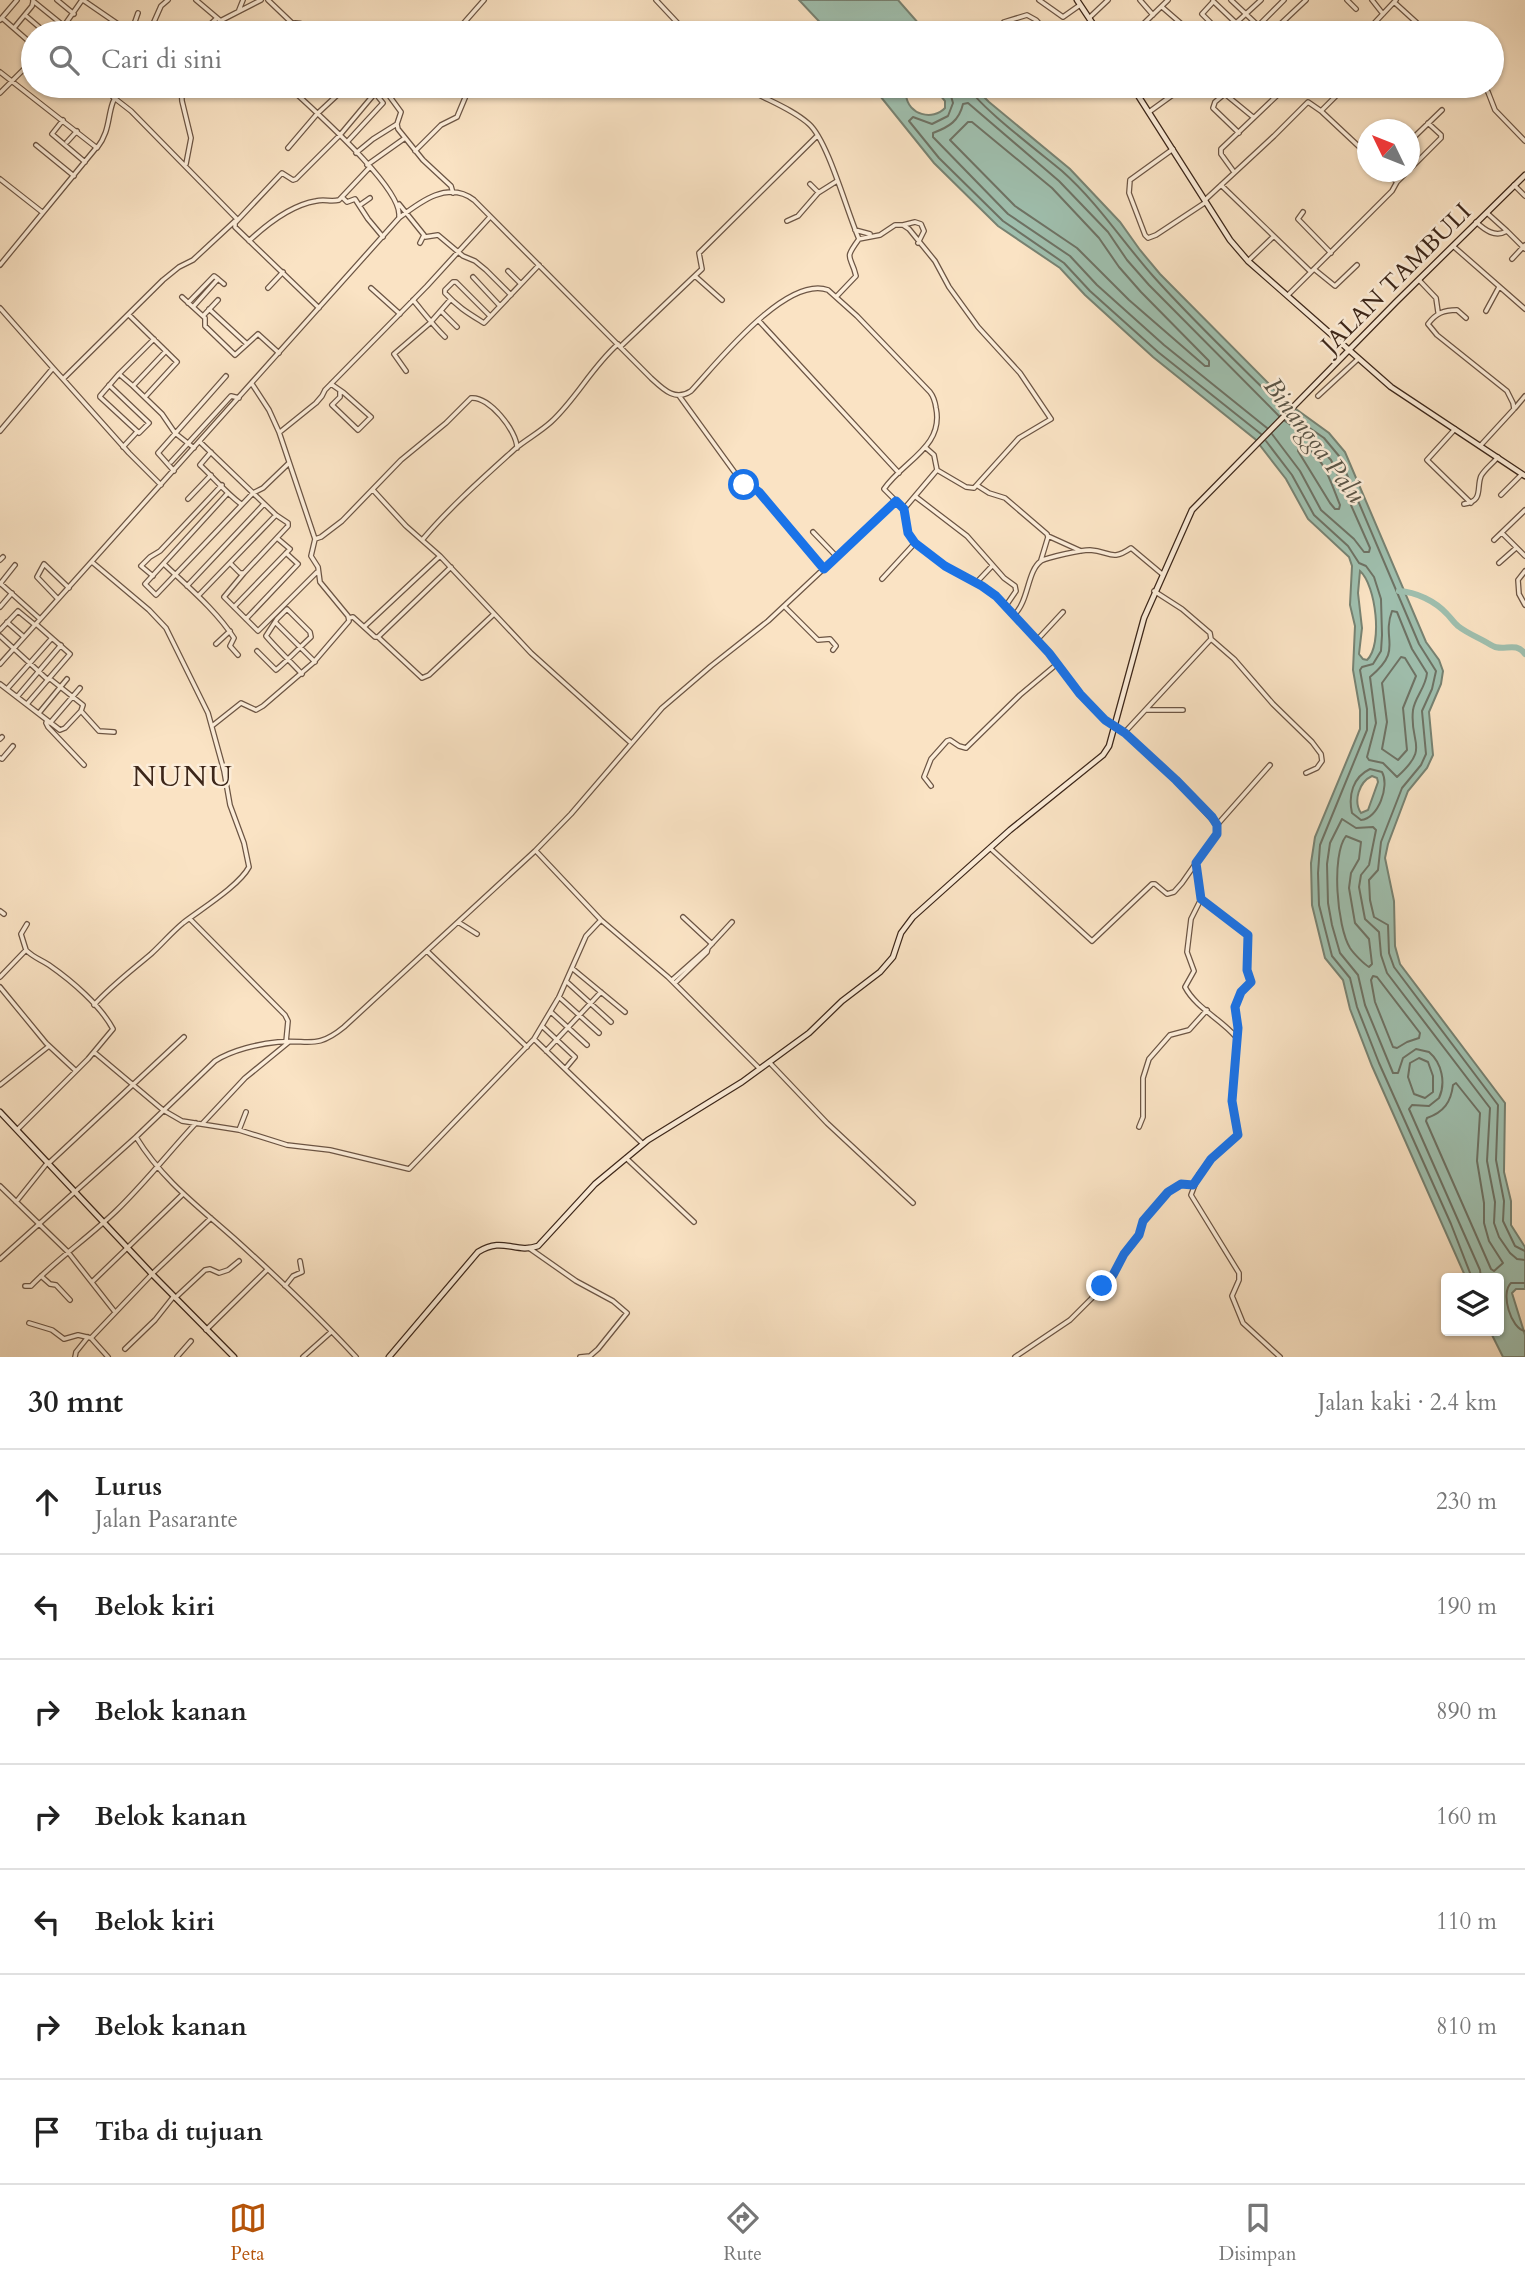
<!DOCTYPE html>
<html lang="id">
<meta charset="utf-8">
<style>
:root{--surface:#fff;--page:#f6f6f6;--text:#222;--muted:#767676;--line:#e0e0e0;--accent:#b45309}
body{margin:0;font-family:Cardo,serif;background:var(--page);color:var(--text)}
.controls{position:absolute;right:21px;bottom:21px;display:grid;overflow:hidden;border-radius:7px;box-shadow:0 2px 5px #0004}
.controls button{width:63px;height:63px;display:grid;place-items:center;padding:0;border:0;border-bottom:2px solid var(--line);background:var(--surface);color:var(--text);font:35px sans-serif}
.compass{position:absolute;left:1357px;top:119px;width:63px;height:63px;border-radius:50%;background:var(--surface);box-shadow:0 2px 5px #0004;rotate:313deg}
.stop{position:absolute;width:21px;height:21px;margin:-16px;border:5px solid #1a73e8;border-radius:50%;background:#fff}
.stop.end{background:#1a73e8;border-color:#fff;box-shadow:0 2px 7px #0008}
.list{margin:0;padding:0;list-style:none}
h2{display:flex;justify-content:space-between;align-items:center;height:91px;margin:0;padding:0 28px;font-size:30px}
h2 small{font-size:23px;font-weight:400;color:var(--muted)}
.list li{display:grid;grid-template-columns:46px 1fr auto;gap:21px;align-items:center;box-sizing:border-box;height:105px;padding:0 28px;border-top:2px solid var(--line)}
.list b{display:block;font-size:26px;white-space:nowrap}
.list p{margin:0;font-size:23px;white-space:nowrap;color:var(--muted)}
.list em{font-size:23px;font-style:normal;color:var(--muted)}
.icon{flex:none;width:38px;height:38px;fill:none;stroke:currentColor;stroke-width:2;stroke-linecap:round;stroke-linejoin:round}
.map{position:relative;flex:none;width:1525px;height:1357px;overflow:hidden}
.search{position:absolute;background:var(--surface);box-shadow:0 2px 5px #0004;left:21px;right:21px;top:21px;height:77px;display:flex;align-items:center;gap:18px;box-sizing:border-box;padding:0 24px;border-radius:38px;color:var(--muted);font-size:26px}
.sheet{height:826px;background:var(--surface)}
nav{display:flex;justify-content:space-around;align-items:center;box-sizing:border-box;height:98px;border-top:2px solid var(--line);background:var(--surface);font-size:19px;color:var(--muted)}
nav a{display:grid;justify-items:center;gap:4px}
nav .on{color:var(--accent)}
.map>svg:first-child{display:block}
.water{fill:#9fbfae;stroke:#778272;stroke-width:2;fill-rule:evenodd}
.lines{fill:none;stroke-linecap:round;stroke-linejoin:round}
.shore{stroke:#6e7264;stroke-width:2}
.river{stroke:#9fbfae;stroke-width:6}
.street-casing{stroke:#6c5544;stroke-width:6}
.secondary-casing{stroke:#3c2619;stroke-width:7}
.street{stroke:#fcedd9;stroke-width:3.5}
.secondary{stroke:#fcedd9;stroke-width:4.5}
.route{stroke:#1a73e8;stroke-width:9}
.labels{text-anchor:middle;stroke-width:5;stroke-linejoin:round;paint-order:stroke}
.street-label{font-size:24px;fill:#3c2619;stroke:#fcedd9}
.water-label{font-size:26px;font-style:italic;fill:#5a5446;stroke:#fcedd9}
.quarter-label{font-size:28px;letter-spacing:2px;fill:#3c2619;stroke:#fcedd9}
</style>
<div class="map">
<svg width="1525" height="1357" viewBox="0 0 1525 1357">
<rect width="100%" height="100%" fill="#fae3c4"/>
<filter id="stains"><feTurbulence type="fractalNoise" baseFrequency=".00286" numOctaves="4"/><feColorMatrix values="0 0 0 0 .2 0 0 0 0 .09 0 0 0 0 .02 0 0 0 .5 -.17"/></filter>
<radialGradient id="worn" r=".72"><stop offset=".6" stop-color="#630" stop-opacity="0"/><stop offset="1" stop-color="#630" stop-opacity=".3"/></radialGradient>
<path class="water" d="M799,0H898L927,33H830Z
M872,86H973L989,102L1070,169L1120,222L1140,250L1160,274L1289,404L1329,433L1345,452L1426,642L1439,660L1443,671L1441,684L1429,712L1433,755L1427,768L1408,791L1388,844L1385,858L1394,901L1395,946L1400,964L1505,1103L1504,1172L1511,1201V1225L1525,1247V1289H1516L1512,1293L1525,1335V1357H1503L1490,1331H1499V1278H1466L1372,1066L1350,1009L1343,980L1325,958L1312,905L1311,863L1315,837L1360,729V710L1353,670L1355,626L1350,605L1352,566L1349,557L1308,519L1286,479L1255,439L1153,357L1085,295L1060,268L998,226L934,163ZM915,87L936,90L945,101V108C933,121 908,115 906,95ZM1360,571C1376,585 1383,645 1367,660L1363,659L1359,654L1362,628L1358,593ZM1372,776L1377,778L1378,782L1368,810L1361,813C1353,801 1359,782 1372,776Z"/>
<g class="lines">
<path class="shore" d="M941,86L951,96L953,103L948,116L932,124L913,117L909,121L939,158L1003,221L1064,263L1090,291L1158,352L1261,434
M969,86C970,100 1047,158 1062,171C1098,203 1122,241 1153,276C1195,323 1241,366 1285,410
M968,122H972L1052,188L1099,238L1119,267L1141,292L1209,361V366H1205L1129,300L1077,248L1015,206L950,140Z
M1291,415L1324,438L1339,456L1419,644L1436,671L1432,689L1422,711L1426,754L1421,765L1402,788L1381,842L1378,870L1369,880L1370,900L1374,917L1388,925L1389,953L1394,967L1498,1105L1496,1160L1504,1201L1503,1221L1515,1246L1525,1251
M1267,428L1164,345L1097,285L1070,256L1008,214L933,137V133C949,127 959,121 963,104L968,103L1059,181L1108,232L1127,260L1149,285L1279,416
M1272,434L1300,471L1321,510L1354,539L1364,552H1369L1370,548L1331,460L1311,439L1285,421
M1266,441L1292,475L1314,515L1348,546L1359,563L1366,566L1374,577L1381,599L1382,635L1381,651L1373,664L1362,667L1360,670L1367,709V730L1320,845L1318,873L1319,905L1332,956L1350,978L1357,1007L1379,1063L1451,1224L1472,1278
M1299,446C1322,449 1332,486 1340,505L1339,509H1335L1330,503L1298,451Z
M1392,611L1397,612L1412,649L1427,673C1426,687 1415,697 1413,710C1409,745 1431,746 1397,777L1383,763L1369,760L1367,757L1376,723L1370,677C1404,649 1381,641 1392,611Z
M1401,657L1405,658L1416,676L1403,708L1407,750L1398,760L1382,749L1387,722L1382,683Z
M1370,769L1382,772C1390,786 1378,819 1361,820L1352,813C1348,795 1353,777 1370,769Z
M1346,836L1361,842L1359,859L1351,873L1349,888L1355,923L1369,939L1372,964L1369,967C1364,964 1354,954 1350,948C1337,927 1331,855 1346,836Z
M1373,976L1377,977L1420,1033L1419,1038L1407,1042L1397,1048L1393,1047L1375,1002L1371,980Z
M1419,1058L1428,1062L1433,1076V1092L1425,1098L1414,1094L1408,1077L1410,1063Z
M1456,1083L1480,1113L1477,1161L1484,1203V1223L1489,1241L1503,1263L1494,1271L1491,1269L1426,1121L1427,1118C1444,1112 1451,1102 1453,1085Z
M1481,1278L1480,1270L1409,1109L1412,1105L1429,1106L1439,1098C1446,1083 1442,1063 1429,1052L1416,1049L1403,1058L1398,1073H1393L1365,1005L1358,975L1340,953L1332,925L1328,903L1327,864L1330,843L1342,819L1356,828L1373,827L1376,830L1369,865L1361,875L1359,887L1365,919L1379,932L1381,955L1387,973L1490,1108L1487,1161L1495,1202L1494,1223L1499,1237L1510,1253L1517,1259L1525,1260
M1525,1283H1511C1500,1293 1511,1329 1525,1331"/>
<path class="river" d="M1399,591C1416,592 1435,601 1447,614C1451,618 1454,623 1458,626C1468,634 1480,638 1491,645C1503,653 1515,640 1525,654"/>
<defs>
<path id="street" d="M57,0L74,14
M83,0L131,33L138,13
M196,0L235,33
M268,0L292,23
M656,0L687,33
M1039,0L1063,17L1080,5
M1140,0L1153,15
M1231,0L1266,33
M1347,0L1356,9
M1372,0L1383,14
M33,1L64,26
M1213,1L1236,23L1261,0
M1213,2L1202,14L1221,33
M1394,2L1428,33
M1162,7L1192,33
M239,10L243,0
M25,15L46,33
M2,18L33,45
M1089,18L1108,0
M0,20L17,0
M222,20L261,0
M66,23L79,33
M14,28L32,6L33,2
M999,28L1004,22L1027,15L1036,20L1048,33
M59,33L82,0
M149,33L161,6L168,0
M201,33L217,18
M274,33C283,22 301,19 312,30
M455,33L484,0
M1134,33L1168,0
M1251,33L1284,0
M1271,33L1306,0
M1365,33L1396,0
M0,72L97,148C114,126 104,109 122,86
M68,86L71,88
M181,86L182,101L191,138L186,164
M288,86C311,108 402,187 399,216
M382,86L401,112L397,124L398,129L423,160L451,186L453,193
M743,86C763,99 790,107 809,124C828,141 847,212 859,239C843,261 851,254 856,276L836,297
M1234,86L1215,102L1213,108L1239,133
M1272,86L1279,93
M1346,86L1321,111L1368,155
M1483,86L1488,92L1495,110L1525,141
M0,93L33,60
M1225,94L1253,117
M113,97L131,111L236,218
M1149,112L1185,86
M63,120L52,134L85,162
M1410,141L1442,110
M67,142L77,131
M347,142L383,103L375,93
M36,145L74,176
M288,148L317,114L347,86
M1173,149L1130,180L1129,193L1145,235L1148,238L1156,235L1206,202
M415,151L441,125L457,117L470,86
M356,153L373,139L397,124
M367,165L405,138
M1410,169L1441,138V135L1428,123
M1234,172L1221,154V149L1287,86
M0,179L42,212
M1397,182L1407,172
M810,184L818,192
M1221,185L1311,272
M1514,185L1525,196
M342,197L347,202L355,199L368,219L383,237
M1205,200L1274,136L1308,102L1321,111
M399,204L424,235L420,243
M360,205L370,198
M1303,212L1298,219L1331,253
M1487,213L1507,231
M787,221L798,216L818,193L837,181
M1476,222C1485,230 1495,238 1507,231L1525,249
M903,225L915,222L921,224L924,231L918,243
M855,230L870,234
M425,237L438,235L463,256L475,261L486,270L511,295
M859,239L880,235L895,225H903L909,229L935,261L949,287L978,327L1020,373L1051,419L1019,438L974,488L966,487L937,470
M249,241C267,224 292,205 316,201C324,199 331,202 339,200L370,167
M1453,246L1525,309
M1512,259L1525,245
M1248,261L1273,237
M0,265L96,148
M1314,269L1335,286L1357,265
M508,271L521,284
M695,276L722,300
M473,277L500,306
M1419,280L1436,298L1438,312
M268,288L283,272
M371,288L400,314
M1288,295L1392,191L1397,182L1386,172
M182,297L205,318V326L235,355L258,334L279,353
M413,300C424,313 433,325 445,337
M188,303L214,276L218,279
M193,307L218,279L224,284
M0,308L53,368
M319,308L235,227V223L282,173L293,180L296,179L340,135L381,86
M209,309L247,344
M441,311L457,327
M1486,311L1499,287
M129,315L177,362L145,397
M203,316L218,300
M490,316L456,282H453L445,290V293C459,308 468,313 484,323L485,322L539,265
M1466,318L1457,310C1444,310 1436,313 1428,324L1437,335L1507,391L1513,403L1514,409L1480,446
M759,321L899,473
M154,339L119,374L133,386L166,351
M620,347L702,269L699,253L817,136
M406,371L394,354L430,323L451,299
M331,384L344,393L371,417L358,430L332,405L340,397V392
M109,385L149,423L139,433L100,397V396L119,374
M133,386L162,414L175,433L194,448
M1318,396L1358,359
M680,397L746,488L759,492L823,569
M1515,408L1525,396
M1455,429L1427,460L1471,503
M0,431L53,368L63,379
M280,432L316,403L322,396L325,390L427,286L490,217
M123,447L136,433
M211,452L200,465C214,478 226,493 241,504
M171,462L231,396L239,398
M174,471L158,453L226,376
M161,485L129,453L63,379L163,280L179,267L193,260L235,221
M978,486L989,493L1005,498L1047,534L1048,537L1041,560
M373,490L406,526L440,556L531,653L631,743
M227,494L145,584L156,595L253,493L263,488L289,463
M1501,495L1522,474
M916,497L967,536L1004,578L1015,586L1016,591L1005,607
M188,499L211,475
M1464,504C1484,501 1476,488 1481,476C1484,470 1493,463 1498,457
M904,509L937,470L934,455L925,447
M813,532L837,557
M1502,533L1525,556
M1048,536L1081,551
M315,539L321,537L342,521L401,460L446,423L471,398C489,396 517,431 517,448
M423,539C451,506 484,477 516,448C527,439 540,432 551,422C577,398 591,368 618,344
M1494,540L1525,510
M0,560L3,557
M92,562L149,610L166,628L208,713L224,771L230,805L244,843L249,867C239,886 201,909 183,923C171,933 162,944 151,954C131,971 111,986 94,1005
M1499,563L1516,548
M164,564C188,587 216,610 234,638L230,646L238,655
M231,564L240,573H244L288,526V523L276,515
M1525,571L1518,580L1519,594L1525,605
M244,573L224,597L258,631L317,572
M153,576L141,566L150,557L160,551L222,485
M882,579L915,543
M0,583L40,619
M976,583L992,566
M0,584L15,565
M187,586L264,504
M1154,591L1182,609L1210,633L1211,639L1234,659L1273,704L1312,742L1321,754L1322,761L1317,768L1306,773
M198,596L276,515L200,442
M58,599L37,577L44,564L69,588
M784,606L818,640L830,639L836,646L833,650
M0,607L12,593
M234,607L290,549L277,538
M1014,615C1029,601 1027,571 1041,561C1048,557 1081,550 1090,550C1110,551 1111,562 1131,548L1162,574
M349,618L353,617L375,637H378L451,567
M246,619L298,564L286,553
M7,622L24,637
M276,623L315,662
M364,627L440,556
M0,630L18,611L35,625
M0,636L48,680
M378,637L422,678L429,675L494,614
M1037,640L1063,612
M216,644L230,631
M257,651L276,670C288,660 299,648 311,637L310,632L287,609L277,619L266,636C277,649 290,661 302,674
M0,664L399,218C420,202 448,180 474,200L651,378C663,389 675,402 691,391C717,363 786,275 828,290L857,316L930,392C934,397 935,401 936,408C944,447 903,461 884,489L904,509L908,533L915,543L945,566L982,585L996,596L1049,653L1080,694L1105,720L1125,733L1176,780L1217,825V834L1196,863L1201,899L1248,935L1247,970L1251,982L1241,992L1235,1007L1238,1028L1232,1101L1238,1135L1211,1159L1199,1174L1191,1195L1239,1273V1280L1232,1296L1243,1323L1280,1357
M49,678L83,705L81,711L99,731L114,732
M0,684L60,730L65,728L81,711
M7,689L52,638
M17,697L61,645
M27,704L70,654L36,624
M1146,710H1183
M39,713L67,679
M47,720L46,723L48,727L84,765
M50,723L80,688
M212,726L241,703L256,710L263,706L313,663L349,621L348,616L320,582L318,567L311,556L315,539L279,432L269,410L252,384
M1125,732L1211,639
M0,739L2,737
M0,758L2,759L13,746
M931,786L924,777L931,759L947,741L950,740L959,746L966,748L1020,695L1057,664
M1217,825L1270,765
M990,848L1092,941L1152,884H1155L1167,894L1174,892L1182,883L1196,863
M536,851L601,920L668,977L760,1069
M1201,899L1191,919L1187,952L1194,971L1185,987C1196,1008 1221,1019 1236,1037
M0,911L4,914
M683,917L712,944
M190,919L285,1015L288,1021L286,1042
M458,922L477,934
M26,950L21,934L27,924
M427,951L527,1047
M573,969L625,1012
M0,977L26,950C34,958 40,959 49,965C72,981 100,1005 113,1029L88,1059L17,1130
M672,980L708,948
M567,982L611,1022
M675,983L707,952L708,948L732,922
M0,987L46,1043L75,1070
M559,997L599,1033
M551,1012L587,1045
M542,1026L575,1057L565,1069
M534,1039L643,1144
M546,1051L601,992
M94,1052L163,1110L182,1121L239,1130L287,1145L330,1150L409,1169L534,1039L559,997L586,936L601,920
M769,1062L827,1123L913,1203
M0,1085L49,1046
M202,1124L245,1078L289,1042
M1139,1127L1143,1117V1078L1149,1059L1170,1035L1189,1030L1207,1010
M239,1130L246,1112
M136,1137C163,1181 199,1207 236,1240C278,1278 318,1316 356,1357
M626,1158L694,1222
M49,1163L184,1037
M0,1186L68,1252L115,1312
M16,1202L48,1162
M529,1248L576,1281L613,1301L627,1313L598,1349L590,1356L580,1357
M0,1259L136,1137L215,1061C232,1050 258,1044 278,1042C309,1039 316,1050 344,1027L535,851L571,814L662,708L711,666L768,621L896,501
M41,1276L50,1284L56,1285L70,1300
M92,1282L182,1195
M25,1286H31C57,1259 89,1237 116,1211C145,1183 169,1152 196,1123
M285,1286L293,1276L302,1272L300,1261
M175,1298L205,1270L210,1269L219,1273L228,1270L239,1261
M29,1323L52,1330L64,1339L78,1335L91,1338
M206,1330L267,1270
M125,1349L155,1320L174,1296
M75,1357L76,1352L88,1337
M108,1357L91,1338L152,1274L211,1218
M177,1357L191,1341
M303,1357L331,1332
M1015,1357L1070,1320L1091,1299L1113,1275L1124,1254L1139,1235L1142,1223L1168,1192L1181,1184L1193,1185"/>
<path id="secondary" d="M1077,0L1099,33
M1132,86L1230,240L1248,261L1391,387L1525,476
M0,1112L152,1274L234,1357
M389,1357L478,1252C503,1236 515,1254 538,1246L595,1184L648,1140L742,1082L809,1033L842,1001L880,972L893,957L901,933L913,917L1010,830L1103,755L1109,746L1144,618L1192,510L1396,302L1525,175"/>
</defs>
<use href="#street" class="street-casing"/>
<use href="#secondary" class="secondary-casing"/>
<use href="#street" class="street"/>
<use href="#secondary" class="secondary"/>
</g>
<g class="lines">
<path class="route" d="M744,485L748,490L755,489L759,492L824,569L896,501L904,509L908,533L915,543L945,566L982,586L996,596L1049,653L1080,694L1105,720L1125,733L1176,780L1212,817L1217,825V834L1196,863L1201,899L1248,935L1247,970L1251,982L1241,992L1235,1007L1238,1028L1232,1101L1238,1135L1211,1159L1193,1185L1181,1184L1168,1192L1143,1221L1139,1235L1124,1254L1113,1275L1102,1286"/>
</g>
<g class="labels">
<g class="street-label">
<text transform="translate(1396 278) rotate(-45)" y="8">JALAN TAMBULI</text>
</g>
<g class="water-label">
<text transform="translate(1315 440) rotate(53)" y="9">Binangga Palu</text>
</g>
<g class="quarter-label">
<text x="183" y="786">NUNU</text>
</g>
</g>
<rect width="100%" height="100%" filter="url(#stains)"/>
<rect width="100%" height="100%" fill="url(#worn)"/>
</svg>
<div class="controls">
<button><svg class="icon" aria-label="layers" viewBox="0 0 24 24"><path d="M12 4l9 5-9 5-9-5zM3 14l9 5 9-5"/></svg></button>
</div>
<svg class="compass" viewBox="-18 -18 36 36"><path d="M0-13l5 13h-10z" fill="#e53935"/><path d="M0 13l5-13h-10z" fill="#767676"/></svg>
<div class="stop" style="left:744px;top:485px"></div>
<div class="stop end" style="left:1102px;top:1286px"></div>
<div class="search"><svg class="icon" aria-label="search" viewBox="0 0 24 24"><circle cx="10" cy="10" r="6"/><path d="M15 15l6 6"/></svg>Cari di sini</div>
</div>
<section class="sheet">
<h2>30 mnt<small>Jalan kaki · 2.4 km</small></h2>
<ul class="list">
<li><svg class="icon" aria-label="ahead" viewBox="0 0 24 24"><path d="M12 20V5M6 11l6-6 6 6"/></svg><div><b>Lurus</b><p>Jalan Pasarante</p></div><em>230 m</em></li>
<li><svg class="icon" aria-label="left" viewBox="0 0 24 24"><path d="M17 20v-9H6M10 6l-5 5 5 5"/></svg><div><b>Belok kiri</b></div><em>190 m</em></li>
<li><svg class="icon" aria-label="right" viewBox="0 0 24 24"><path d="M7 20v-9h11M14 6l5 5-5 5"/></svg><div><b>Belok kanan</b></div><em>890 m</em></li>
<li><svg class="icon" aria-label="right" viewBox="0 0 24 24"><path d="M7 20v-9h11M14 6l5 5-5 5"/></svg><div><b>Belok kanan</b></div><em>160 m</em></li>
<li><svg class="icon" aria-label="left" viewBox="0 0 24 24"><path d="M17 20v-9H6M10 6l-5 5 5 5"/></svg><div><b>Belok kiri</b></div><em>110 m</em></li>
<li><svg class="icon" aria-label="right" viewBox="0 0 24 24"><path d="M7 20v-9h11M14 6l5 5-5 5"/></svg><div><b>Belok kanan</b></div><em>810 m</em></li>
<li><svg class="icon" aria-label="arrive" viewBox="0 0 24 24"><path d="M6 21V4h12l-3 4 3 4H6"/></svg><div><b>Tiba di tujuan</b></div></li>
</ul>
</section>
<nav>
<a class="on"><svg class="icon" aria-label="map" viewBox="0 0 24 24"><path d="M3 6l6-2 6 2 6-2v14l-6 2-6-2-6 2zM9 4v14M15 6v14"/></svg>Peta</a>
<a><svg class="icon" aria-label="directions" viewBox="0 0 24 24"><path d="M12 3l9 9-9 9-9-9zM9 14v-3h6M13 9l2 2-2 2"/></svg>Rute</a>
<a><svg class="icon" aria-label="saved" viewBox="0 0 24 24"><path d="M7 4h10v16l-5-4-5 4z"/></svg>Disimpan</a>
</nav>
